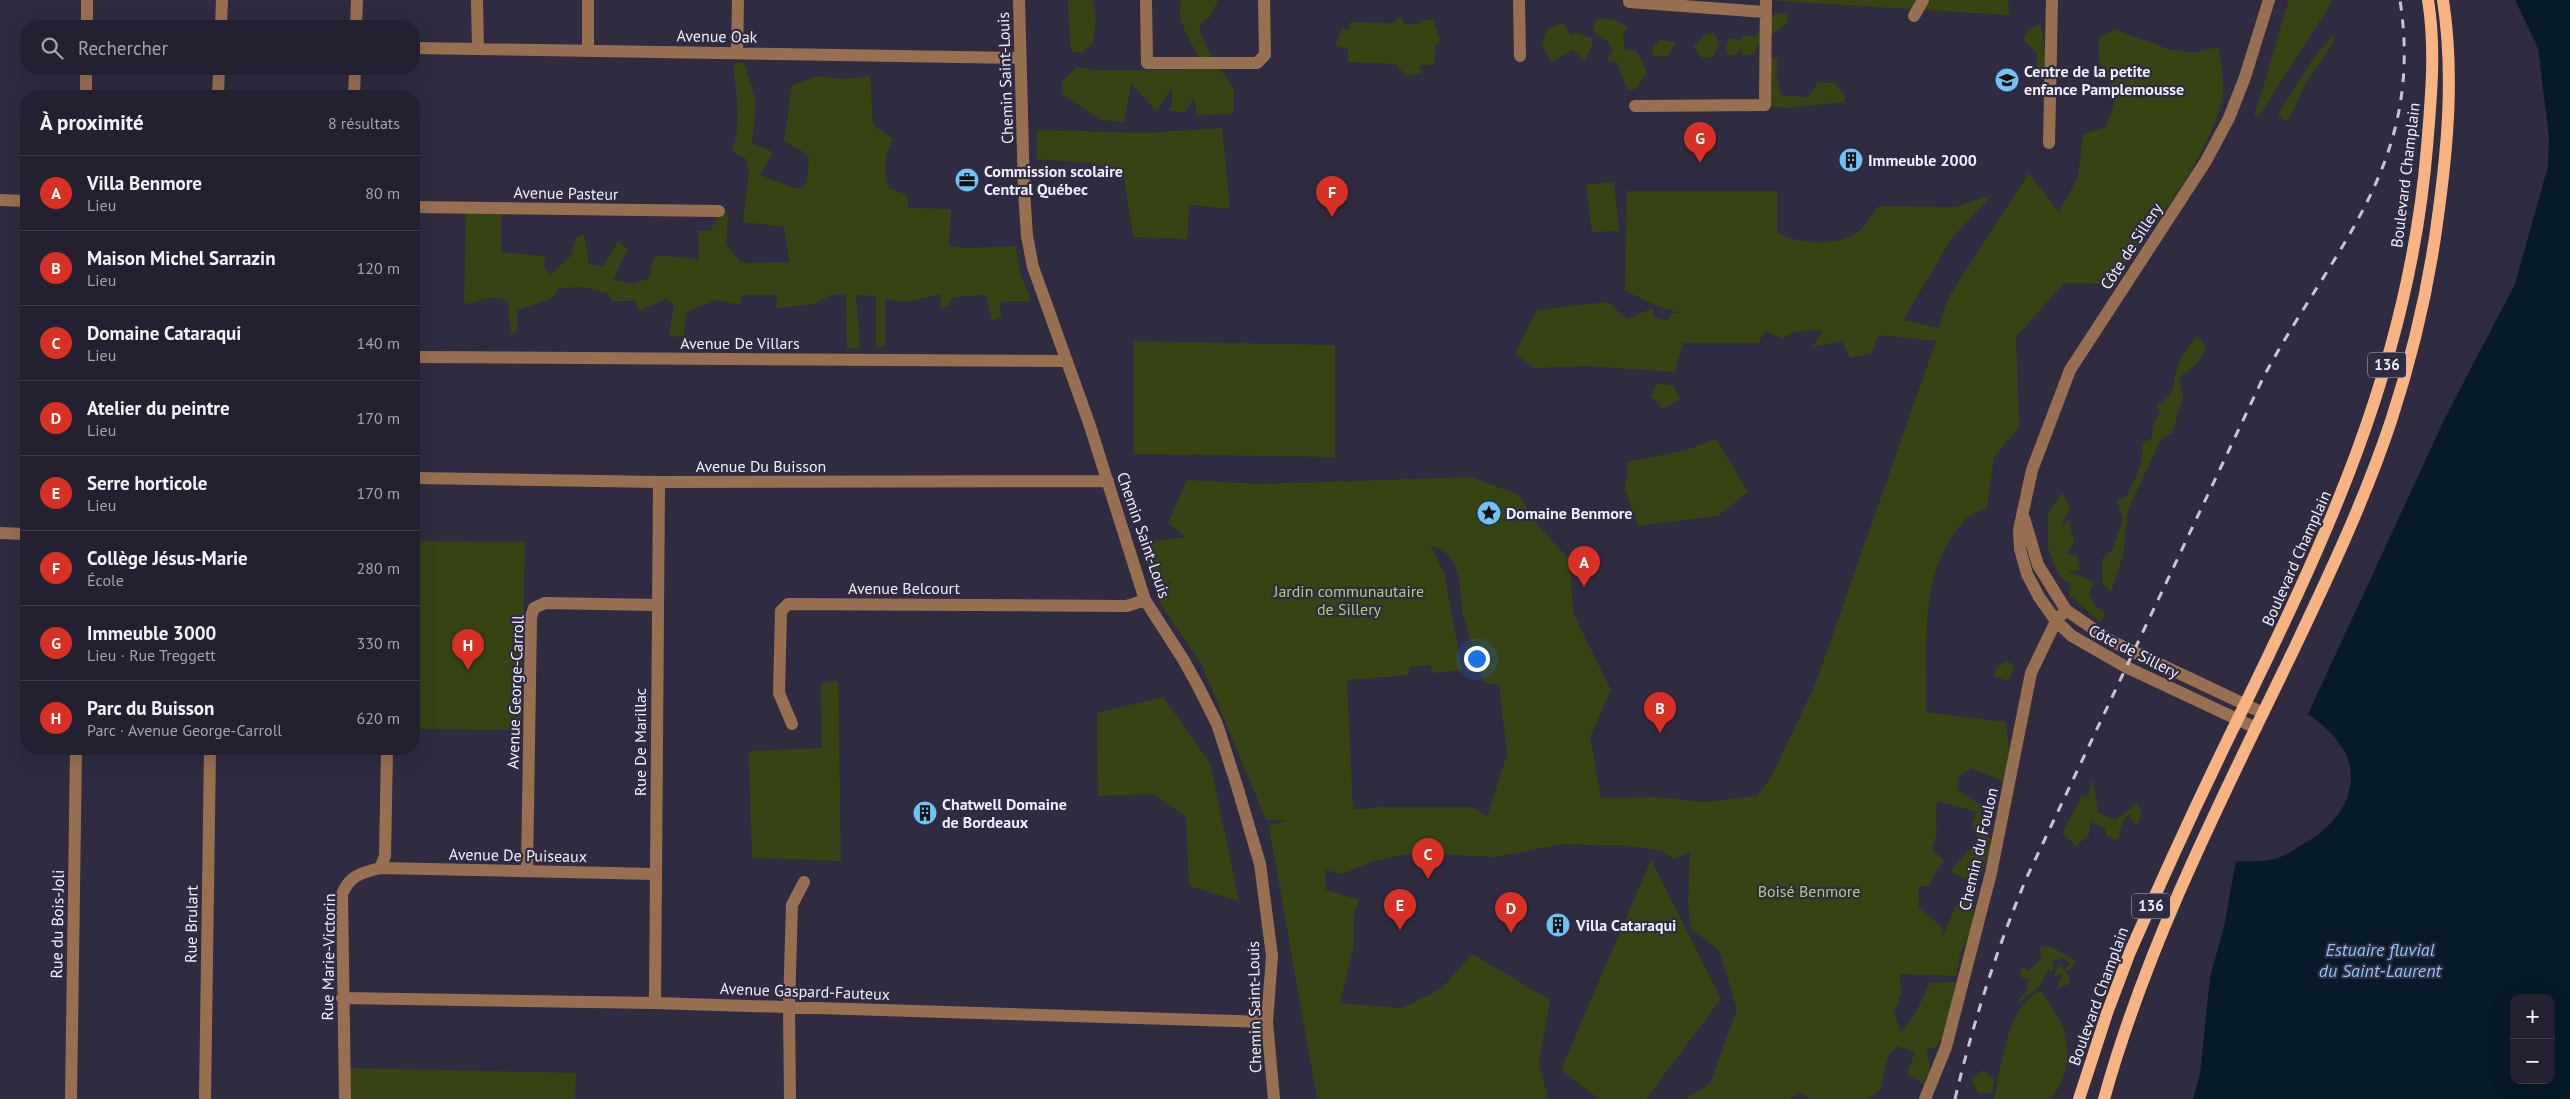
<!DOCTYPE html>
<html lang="fr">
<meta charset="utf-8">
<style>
:root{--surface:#232131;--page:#2f2e3d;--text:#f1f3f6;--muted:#a3a3ab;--line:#403e4d;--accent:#d93025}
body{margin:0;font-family:"PT Sans",sans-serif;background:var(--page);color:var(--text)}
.controls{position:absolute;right:15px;bottom:15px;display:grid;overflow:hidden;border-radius:10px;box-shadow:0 5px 20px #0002}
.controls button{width:45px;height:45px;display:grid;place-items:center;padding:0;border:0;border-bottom:1px solid var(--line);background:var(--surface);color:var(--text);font:25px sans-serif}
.you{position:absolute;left:1476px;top:658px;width:18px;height:18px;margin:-12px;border:4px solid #fff;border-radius:50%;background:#1a73e8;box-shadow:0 0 0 8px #1a73e833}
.badge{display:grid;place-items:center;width:32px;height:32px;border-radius:50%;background:var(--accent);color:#fff;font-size:16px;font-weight:700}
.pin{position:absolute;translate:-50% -41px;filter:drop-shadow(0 1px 2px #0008)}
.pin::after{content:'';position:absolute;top:26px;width:18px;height:15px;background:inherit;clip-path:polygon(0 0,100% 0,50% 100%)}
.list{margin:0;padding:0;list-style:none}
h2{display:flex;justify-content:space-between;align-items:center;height:65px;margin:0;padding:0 20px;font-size:21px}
h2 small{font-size:16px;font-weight:400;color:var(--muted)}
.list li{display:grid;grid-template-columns:32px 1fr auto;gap:15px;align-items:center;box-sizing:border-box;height:75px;padding:0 20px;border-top:1px solid var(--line)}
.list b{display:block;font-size:19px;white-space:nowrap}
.list p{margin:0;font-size:16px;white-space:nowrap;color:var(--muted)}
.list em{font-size:16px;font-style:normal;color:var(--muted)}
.icon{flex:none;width:28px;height:28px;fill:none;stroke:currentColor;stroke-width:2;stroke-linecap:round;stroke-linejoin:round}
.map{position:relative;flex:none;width:2570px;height:1099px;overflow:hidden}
.search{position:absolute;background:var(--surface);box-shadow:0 5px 20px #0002;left:20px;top:20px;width:400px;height:55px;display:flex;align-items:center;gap:12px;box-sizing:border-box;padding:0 18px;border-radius:20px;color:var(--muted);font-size:19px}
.panel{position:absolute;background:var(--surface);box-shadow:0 5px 20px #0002;left:20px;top:90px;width:400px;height:665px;border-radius:20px}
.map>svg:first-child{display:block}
.green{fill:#364413;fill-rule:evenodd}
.water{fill:#061a27;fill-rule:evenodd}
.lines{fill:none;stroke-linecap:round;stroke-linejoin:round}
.minor{stroke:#996f52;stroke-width:12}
.major{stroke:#f8b382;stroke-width:12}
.rail{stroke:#c6c5d4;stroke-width:3;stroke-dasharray:9 9;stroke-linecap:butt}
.labels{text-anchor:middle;stroke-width:4.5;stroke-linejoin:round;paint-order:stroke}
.shield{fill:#2f2c41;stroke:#b5b3c3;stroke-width:1}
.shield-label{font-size:15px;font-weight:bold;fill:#eeedfb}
.street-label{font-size:16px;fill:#eeedfb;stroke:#2f2c41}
.poi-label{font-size:16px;font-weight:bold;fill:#eeedfb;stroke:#2f2c41;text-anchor:start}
.park-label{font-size:16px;fill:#afcd73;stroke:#2f2c41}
.water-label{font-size:18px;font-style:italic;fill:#84c9f8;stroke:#2f2c41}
</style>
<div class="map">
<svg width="2570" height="1099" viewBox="0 0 2570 1099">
<rect width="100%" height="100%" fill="#2f2c41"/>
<path class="green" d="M1068,0H1093L1096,17L1093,43L1082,53L1071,51Z
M1181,0H1218L1210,17L1200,24L1201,35L1212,58L1234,89L1233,114L1197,115L1194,98L1184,113L1169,110L1172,104V86L1157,112L1131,83L1124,122L1101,120L1062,94V82L1077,67L1095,70H1185L1200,59C1190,39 1176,23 1181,0Z
M1776,0H2008L2009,15L1776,1Z
M2289,0H2333L2259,116L2254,115C2268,77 2276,38 2289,0Z
M1775,13L1787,14V23C1778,31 1768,36 1761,45L1758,44L1754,54L1743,56L1741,48L1736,55H1728L1726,48L1729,38L1740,40L1745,35L1755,36Z
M1401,17L1405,24H1420V21L1433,19L1440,42L1435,45L1434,65H1419L1422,73L1406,76L1396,64L1348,62V49L1335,46L1342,28L1349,30L1350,22L1393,23Z
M1596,19H1612L1628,27L1623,36L1625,50L1637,51L1647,73L1636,89L1627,90L1617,62L1606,60L1613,51L1608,42L1593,31Z
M1564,23L1570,35L1576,33L1592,38V46L1585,60L1573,50L1551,62L1542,44L1547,29Z
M2041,24L2046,61L2043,73L2036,68L2037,54L2023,39L2029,29Z
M2114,29L2168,49L2190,53L2219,47C2220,62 2226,85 2222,100C2206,162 2149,234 2109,284L2064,283L2016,337L2019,427L1994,457L1987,507C1980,511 1969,515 1964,521C1917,571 1927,649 1926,712L2006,722L2011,766L2004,782L1972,768L1958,777L1957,790L1981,805C1980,821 1982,830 1993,842L1977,885L1950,871L1978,841L1972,824L1977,812L1937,801C1935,818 1939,834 1932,849L1944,861L1935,873L1929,886L1918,887L1919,908L1942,927L1943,936L1959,899L1976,892L1971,931L1960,953L1957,976L1900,974L1901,994L1894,1013L1901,1032L1916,1012L1930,983L1956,982L1947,1028L1936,1048L1926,1049L1930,1066L1928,1087L1907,1074L1915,1052L1897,1046L1888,1056L1880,1090L1868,1099H1811L1800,1092L1790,1099H1684L1710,1084L1737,1009L1719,950L1691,929L1688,904L1690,852L1674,859L1662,851L1631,846L1564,844L1494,857L1413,853L1373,861L1343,874L1325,870L1326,890L1359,900L1354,913L1353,950L1340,1003L1402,1008L1442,988L1472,954L1550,1000L1539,1062L1548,1099H1317L1269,826L1288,820H1266L1202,665L1159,602L1172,580L1158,590L1138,543L1186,537L1168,523L1187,480L1259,484L1471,477L1519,495L1539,527L1570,560L1573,613L1611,690L1590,737L1601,798L1655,797L1704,802L1757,796L1771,777L1815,685L1936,341L1878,335L1872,353L1850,358L1842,341L1812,347L1824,330L1796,331L1783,338L1765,331L1758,343H1683L1675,372L1588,366L1534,368L1515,353L1537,310L1608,302L1627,319L1653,308V317L1667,321L1672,313H1680L1660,307L1625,291L1627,191H1777V233C1800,243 1830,247 1853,235C1863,230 1872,214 1879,206L1955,207L1992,195L1952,238L1903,320L1939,328L1948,298L2029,173L2059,212L2078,177L2083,134L2106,127L2114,104L2109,78L2099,62V38ZM1424,545C1466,548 1458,592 1464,619C1470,640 1478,661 1484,682L1499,685L1507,754L1487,817L1472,807H1381L1353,810L1347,680L1409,675V667L1431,665L1432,673L1462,670L1444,572L1431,547Z
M1714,33L1719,42L1714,56L1702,58L1693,47L1705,35Z
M2333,35L2334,42L2305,84L2295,107L2286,122L2278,115L2312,60Z
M1660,39L1676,43L1667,57L1654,56L1652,49Z
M1778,58L1776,74L1781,95L1808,97L1818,83L1833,82L1846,96L1844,102L1787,108L1767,106L1768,59Z
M733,63H744L756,102L752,144L773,152L760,175L797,189L807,182L809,157L799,149L784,141L792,85L818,76L844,79L870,76L873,125L893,139C884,154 883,171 889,188L907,195L908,208L951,209L949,246L967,248L1015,246L1020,272L1031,301L1000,302L1001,317L992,321L986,295L952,297L949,305L940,309L941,294L904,302L885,298V346L876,347V296L856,295L860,348L847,349L846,294L830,295L815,304L776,308L777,295H742L740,305L717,300L686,312L684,336L669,337L674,304L666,299L639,311L636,300L612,302L609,294L583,287L558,288L554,297L517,311V332L511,334L508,302C491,292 481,303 464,304L466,212L501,213V252L545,256L544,267L550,275L571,256L576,238L584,235L589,264L603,267L618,241L628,249L613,280L633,284L649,278L653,259L661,255L699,260L698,231H710L722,208L728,217L726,244L741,263L789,262L784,227L743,222L749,173L746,159L732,151C742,124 736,91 733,63Z
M1222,128L1230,209L1189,205L1187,239L1133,237L1124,177L1098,164L1037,159V130L1146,133Z
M1614,182L1619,231L1592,232L1586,185Z
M2197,336L2206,347L2199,362L2179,378L2183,398L2172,433L2161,439L2128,510L2123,555L2111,592L2103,584L2102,559L2112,550L2123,520L2117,499L2125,498C2135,479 2145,464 2142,443L2152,438L2153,423L2160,413L2156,405C2179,394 2171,382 2179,363C2183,353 2190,344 2197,336Z
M1134,341L1335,345V457L1134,454Z
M1658,383L1674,386L1680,399L1663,409L1651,396Z
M1716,439L1748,492L1718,516L1638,526L1625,489L1628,462L1686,450Z
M2062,493L2071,507L2061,526L2069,520L2074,543L2067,553L2077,556L2080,570L2068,572L2094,582L2089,594L2094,605L2106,614L2100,622L2069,594L2071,584L2060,577L2048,548V514Z
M414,541L525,542L521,730L414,729Z
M2007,661L2015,666L2008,681L1994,676L1996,667Z
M838,681L841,861L752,858L749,751L822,748L821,683Z
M1163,697L1210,763L1239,901L1189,886L1186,817L1153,794L1098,796L1097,713Z
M2093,779L2098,812L2115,820L2137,804L2142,811L2137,825L2130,818L2132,814L2123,820L2118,840L2106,836L2105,828L2090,822L2089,835L2076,846L2062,833L2082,796L2087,797Z
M1651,860L1721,999L1646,1099H1599L1561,1070Z
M2050,946L2076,961L2070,970L2064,972L2068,974L2070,984L2057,988L2063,974L2054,976L2058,965L2065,970L2070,964L2063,958L2052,961L2055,966L2050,972L2049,969L2039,987L2016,1004L2028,988L2027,986L2029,978H2022L2020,973L2023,966L2029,971L2041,959L2040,948Z
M2041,991C2048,1003 2059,1016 2063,1028C2071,1051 2067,1082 2050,1099H1994C2002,1066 2006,1005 2041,991Z
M350,1068L576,1073L575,1099H351Z
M1983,1070L1994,1080L1992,1093H1978L1972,1080Z"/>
<path class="water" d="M2515,0H2570V1099H2193L2200,1074L2210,977L2224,927L2236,861C2250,862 2264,862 2278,858C2287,855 2296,848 2305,843C2331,829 2356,800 2350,767C2346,744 2325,726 2308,714L2444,420L2515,284L2548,166L2549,137L2538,48ZM2514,998H2551V1080H2514Z"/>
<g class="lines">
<path class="minor" d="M477,0L478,49
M1019,0L1024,191L1027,236L1033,267L1089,423L1145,600L1183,659L1199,688L1217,724L1237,786L1260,864L1272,956L1267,1022L1274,1099
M1146,0L1147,63H1257L1265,55L1264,0
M1519,0L1520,56
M1629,0V2L1765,12
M1914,16L1923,0
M87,26V0
M221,26L222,0
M356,26L357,0
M414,48L1020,58
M588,51V0
M737,52L738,0
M86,96V69
M218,96L219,69
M354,96L355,69
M1635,106L1765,105L1766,0
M2049,143L2052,0
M0,200L26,201
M414,207L719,211
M414,357L1067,361
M414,478L659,482L1108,481
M2024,518L2038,565L2066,610L2111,641L2263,713
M0,533L26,534
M792,724L779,693L781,611L788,604L1127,606L1145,600
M2256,728L2126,667L2072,636L2056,621L2039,597L2027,574L2020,549L2019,530L2032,470L2070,370L2206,161L2229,118L2245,77L2269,0
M380,868L655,874
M527,871L531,617L534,608L545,603L657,605
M342,998L655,1003L1267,1022
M655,1003L659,482
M71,1099L76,749
M205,1099L210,749
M345,1099L342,894C350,875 361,873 380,868L385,856L387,749
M790,1099L789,1007L792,905L804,882
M1925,1099L1946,1047L1991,873L2031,673L2056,621L2066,610"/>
<path class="major" d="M2079,1099L2107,1013L2130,952C2162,879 2195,807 2230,735C2325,541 2409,366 2427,147C2431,98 2436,49 2428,0
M2104,1099C2148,941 2224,794 2295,647C2330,573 2365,499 2391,421C2413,354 2429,286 2438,216C2448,144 2454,72 2443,0"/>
<path class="rail" d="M1955,1099C1973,1023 1996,951 2026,879L2264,376C2335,245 2425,163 2400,0"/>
</g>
<defs>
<symbol id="school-disc" viewBox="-11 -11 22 22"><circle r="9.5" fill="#6fc2f4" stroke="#2f2c41"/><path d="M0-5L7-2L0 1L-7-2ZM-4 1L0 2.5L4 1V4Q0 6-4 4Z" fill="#111"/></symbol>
<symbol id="building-disc" viewBox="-11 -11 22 22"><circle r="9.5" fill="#6fc2f4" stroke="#2f2c41"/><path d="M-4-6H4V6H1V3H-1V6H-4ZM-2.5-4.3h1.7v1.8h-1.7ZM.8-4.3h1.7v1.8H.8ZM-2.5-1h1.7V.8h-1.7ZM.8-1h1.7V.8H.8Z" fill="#111"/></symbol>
<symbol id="office-disc" viewBox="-11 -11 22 22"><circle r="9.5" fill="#6fc2f4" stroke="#2f2c41"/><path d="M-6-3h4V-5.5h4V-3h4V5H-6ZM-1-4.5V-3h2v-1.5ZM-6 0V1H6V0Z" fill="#111"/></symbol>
<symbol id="sight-disc" viewBox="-11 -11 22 22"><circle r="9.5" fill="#6fc2f4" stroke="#2f2c41"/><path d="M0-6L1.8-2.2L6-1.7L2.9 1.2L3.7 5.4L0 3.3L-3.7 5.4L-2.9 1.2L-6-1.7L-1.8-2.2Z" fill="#111"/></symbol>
</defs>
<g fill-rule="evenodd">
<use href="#school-disc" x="1993" y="66" width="28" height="28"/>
<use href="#building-disc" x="1837" y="146" width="28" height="28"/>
<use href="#office-disc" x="953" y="166" width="28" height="28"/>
<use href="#sight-disc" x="1475" y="499" width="28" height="28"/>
<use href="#building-disc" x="911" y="799" width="28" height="28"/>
<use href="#building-disc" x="1544" y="911" width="28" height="28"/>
</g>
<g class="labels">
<g class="shield">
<rect x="2368" y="352.5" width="38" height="25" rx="4"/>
<rect x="2132" y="893.5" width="38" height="25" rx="4"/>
</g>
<g class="shield-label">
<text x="2387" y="370">136</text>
<text x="2151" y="911">136</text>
</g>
<g class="street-label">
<text transform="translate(717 36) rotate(1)" y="6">Avenue Oak</text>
<text transform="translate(1005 78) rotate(-92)" y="6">Chemin Saint-Louis</text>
<text transform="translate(2405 175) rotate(-83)" y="6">Boulevard Champlain</text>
<text transform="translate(566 193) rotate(1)" y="6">Avenue Pasteur</text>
<text transform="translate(2131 246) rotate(-57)" y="6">Côte de Sillery</text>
<text x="740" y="349">Avenue De Villars</text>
<text x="761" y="472">Avenue Du Buisson</text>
<text transform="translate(1144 535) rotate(71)" y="6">Chemin Saint-Louis</text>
<text transform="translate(2296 558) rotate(-66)" y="6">Boulevard Champlain</text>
<text x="904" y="594">Avenue Belcourt</text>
<text transform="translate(2134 651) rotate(27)" y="6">Côte de Sillery</text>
<text transform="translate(515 692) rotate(-88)" y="6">Avenue George-Carroll</text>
<text transform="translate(640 742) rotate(-90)" y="6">Rue De Marillac</text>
<text transform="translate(1978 849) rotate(-77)" y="6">Chemin du Foulon</text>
<text transform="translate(518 855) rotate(1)" y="6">Avenue De Puiseaux</text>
<text transform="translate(57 924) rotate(-89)" y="6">Rue du Bois-Joli</text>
<text transform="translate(191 924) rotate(-89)" y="6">Rue Brulart</text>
<text transform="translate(328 957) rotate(-89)" y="6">Rue Marie-Victorin</text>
<text transform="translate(805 991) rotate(2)" y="6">Avenue Gaspard-Fauteux</text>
<text transform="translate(2098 996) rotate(-70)" y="6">Boulevard Champlain</text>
<text transform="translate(1254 1007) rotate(-91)" y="6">Chemin Saint-Louis</text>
</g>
<g class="poi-label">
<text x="2024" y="77">Centre de la petite<tspan x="2024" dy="18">enfance Pamplemousse</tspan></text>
<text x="1868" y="166">Immeuble 2000</text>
<text x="984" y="177">Commission scolaire<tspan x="984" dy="18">Central Québec</tspan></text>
<text x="1506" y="519">Domaine Benmore</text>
<text x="942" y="810">Chatwell Domaine<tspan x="942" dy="18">de Bordeaux</tspan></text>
<text x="1576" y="931">Villa Cataraqui</text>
</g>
<g class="park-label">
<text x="1349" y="597">Jardin communautaire<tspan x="1349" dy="18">de Sillery</tspan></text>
<text x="1809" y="897">Boisé Benmore</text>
</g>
<g class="water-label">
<text x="2380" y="956">Estuaire fluvial<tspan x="2380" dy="21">du Saint-Laurent</tspan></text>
</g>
</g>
</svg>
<div class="controls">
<button>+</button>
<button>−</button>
</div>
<div class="you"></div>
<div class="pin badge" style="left:1584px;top:587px">A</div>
<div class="pin badge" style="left:1660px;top:733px">B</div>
<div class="pin badge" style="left:1428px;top:879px">C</div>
<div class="pin badge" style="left:1511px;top:933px">D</div>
<div class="pin badge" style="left:1400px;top:930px">E</div>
<div class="pin badge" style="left:1332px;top:217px">F</div>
<div class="pin badge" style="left:1700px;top:163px">G</div>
<div class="pin badge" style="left:468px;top:670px">H</div>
<div class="search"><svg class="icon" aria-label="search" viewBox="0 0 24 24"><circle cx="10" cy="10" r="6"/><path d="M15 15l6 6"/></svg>Rechercher</div>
<section class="panel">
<h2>À proximité<small>8 résultats</small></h2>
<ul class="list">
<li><span class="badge">A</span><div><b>Villa Benmore</b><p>Lieu</p></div><em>80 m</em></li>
<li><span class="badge">B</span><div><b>Maison Michel Sarrazin</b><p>Lieu</p></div><em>120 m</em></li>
<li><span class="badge">C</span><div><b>Domaine Cataraqui</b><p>Lieu</p></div><em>140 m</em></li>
<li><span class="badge">D</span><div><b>Atelier du peintre</b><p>Lieu</p></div><em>170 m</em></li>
<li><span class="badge">E</span><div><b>Serre horticole</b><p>Lieu</p></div><em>170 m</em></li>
<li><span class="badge">F</span><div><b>Collège Jésus-Marie</b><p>École</p></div><em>280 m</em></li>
<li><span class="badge">G</span><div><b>Immeuble 3000</b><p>Lieu · Rue Treggett</p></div><em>330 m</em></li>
<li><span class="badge">H</span><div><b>Parc du Buisson</b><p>Parc · Avenue George-Carroll</p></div><em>620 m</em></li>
</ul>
</section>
</div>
